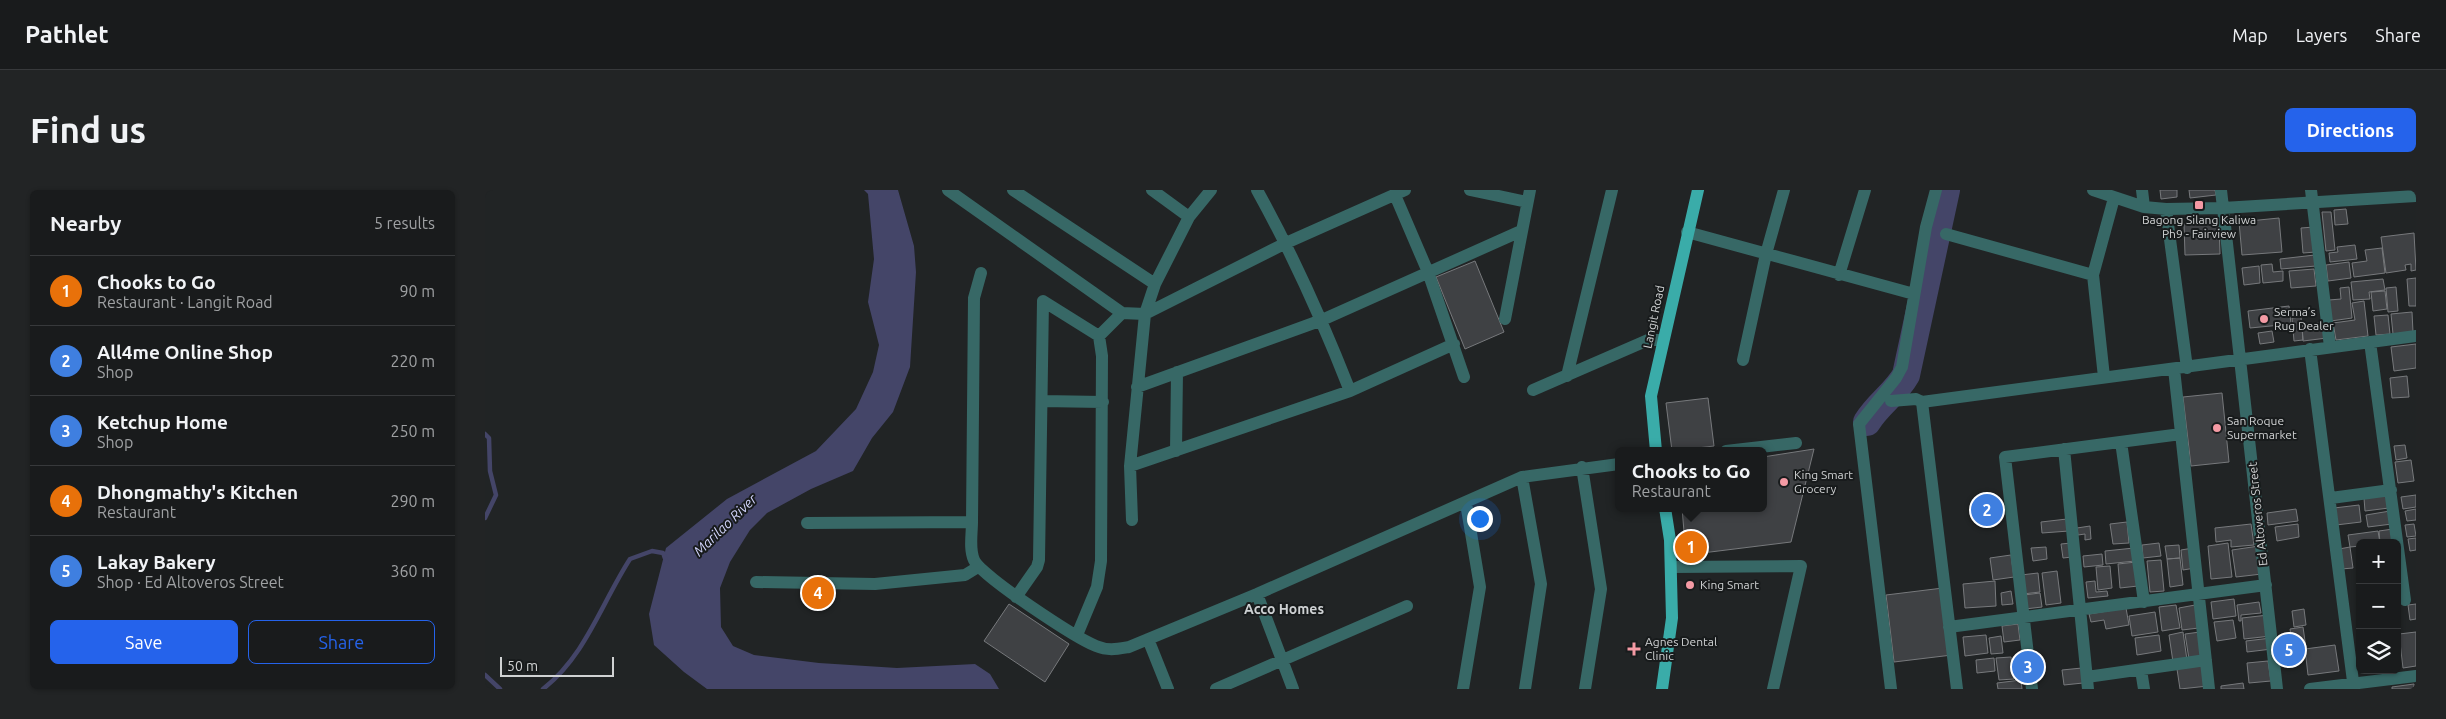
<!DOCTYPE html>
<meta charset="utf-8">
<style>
:root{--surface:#191b1c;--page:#222425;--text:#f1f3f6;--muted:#9fa1a3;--line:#37393b;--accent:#2563eb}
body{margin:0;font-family:Ubuntu,sans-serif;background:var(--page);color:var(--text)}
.controls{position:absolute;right:15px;bottom:15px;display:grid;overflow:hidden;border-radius:8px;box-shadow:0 1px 4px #0004}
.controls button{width:45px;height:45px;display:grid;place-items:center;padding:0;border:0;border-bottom:1px solid var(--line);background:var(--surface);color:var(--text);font:25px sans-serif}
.scale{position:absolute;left:15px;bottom:12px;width:114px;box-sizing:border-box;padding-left:5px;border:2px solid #d0d2d3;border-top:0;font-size:14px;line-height:18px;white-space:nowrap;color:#d0d2d3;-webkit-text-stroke:4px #181b1c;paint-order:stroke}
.you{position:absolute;left:994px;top:328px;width:18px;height:18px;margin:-12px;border:4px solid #fff;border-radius:50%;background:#1a73e8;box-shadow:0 0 0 8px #1a73e833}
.badge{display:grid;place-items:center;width:32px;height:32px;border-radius:50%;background:var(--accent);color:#fff;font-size:16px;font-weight:700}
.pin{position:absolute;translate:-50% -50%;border:2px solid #fff;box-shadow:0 1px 5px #0006}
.popup{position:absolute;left:1130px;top:257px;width:152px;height:65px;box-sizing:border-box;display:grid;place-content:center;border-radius:8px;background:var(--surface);filter:drop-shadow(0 1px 4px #0005);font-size:16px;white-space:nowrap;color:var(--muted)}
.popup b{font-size:19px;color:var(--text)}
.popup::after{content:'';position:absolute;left:50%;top:100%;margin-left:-10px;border:10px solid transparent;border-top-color:var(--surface)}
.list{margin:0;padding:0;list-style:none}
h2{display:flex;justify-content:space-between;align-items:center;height:65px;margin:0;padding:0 20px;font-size:21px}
h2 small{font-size:16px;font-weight:400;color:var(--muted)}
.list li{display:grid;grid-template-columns:32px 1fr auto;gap:15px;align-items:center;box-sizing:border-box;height:70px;padding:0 20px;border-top:1px solid var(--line)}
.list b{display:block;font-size:19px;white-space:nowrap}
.list p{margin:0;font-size:16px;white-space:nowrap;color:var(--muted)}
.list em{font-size:16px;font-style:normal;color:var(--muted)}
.actions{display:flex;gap:10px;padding:15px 20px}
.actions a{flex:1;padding:11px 0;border:1px solid var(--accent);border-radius:8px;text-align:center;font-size:18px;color:var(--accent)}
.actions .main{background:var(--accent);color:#fff}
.icon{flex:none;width:28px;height:28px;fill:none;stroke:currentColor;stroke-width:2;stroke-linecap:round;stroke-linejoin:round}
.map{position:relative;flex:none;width:1931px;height:499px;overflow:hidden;border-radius:8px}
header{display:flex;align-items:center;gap:30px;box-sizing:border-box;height:70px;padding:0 25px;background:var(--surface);border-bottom:1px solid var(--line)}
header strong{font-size:24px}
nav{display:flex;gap:28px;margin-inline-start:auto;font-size:18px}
.intro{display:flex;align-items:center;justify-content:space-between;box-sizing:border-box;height:120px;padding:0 30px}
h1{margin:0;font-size:35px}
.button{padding:12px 22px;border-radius:8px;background:var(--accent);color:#fff;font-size:18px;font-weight:700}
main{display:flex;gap:30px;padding:0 30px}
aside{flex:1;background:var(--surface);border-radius:8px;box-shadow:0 1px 4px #0004}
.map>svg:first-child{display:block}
.water{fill:#444568}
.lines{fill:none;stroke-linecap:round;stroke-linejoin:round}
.stream{stroke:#444568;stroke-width:4.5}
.river{stroke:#444568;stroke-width:28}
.building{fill:#3f4144;stroke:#77797c}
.minor{stroke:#376866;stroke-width:12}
.major{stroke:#3aaca9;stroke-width:12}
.poi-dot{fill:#f49aa4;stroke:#181b1c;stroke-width:2}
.labels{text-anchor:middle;stroke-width:4;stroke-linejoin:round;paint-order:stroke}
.poi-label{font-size:12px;fill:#d0d2d3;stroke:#181b1c;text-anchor:start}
.street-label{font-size:12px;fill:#d0d2d3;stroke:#181b1c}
.water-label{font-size:14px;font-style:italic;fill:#d3d5fc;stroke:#181b1c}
.neighbourhood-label{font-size:14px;font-weight:bold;fill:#ced1d3;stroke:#181b1c}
</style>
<header>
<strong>Pathlet</strong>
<nav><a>Map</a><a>Layers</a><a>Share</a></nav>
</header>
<div class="intro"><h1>Find us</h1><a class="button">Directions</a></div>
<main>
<aside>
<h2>Nearby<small>5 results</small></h2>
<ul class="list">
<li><span class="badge" style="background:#e8710a">1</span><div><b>Chooks to Go</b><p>Restaurant · Langit Road</p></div><em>90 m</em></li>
<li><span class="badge" style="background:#3f7fe0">2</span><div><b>All4me Online Shop</b><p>Shop</p></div><em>220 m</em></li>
<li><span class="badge" style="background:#3f7fe0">3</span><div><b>Ketchup Home</b><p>Shop</p></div><em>250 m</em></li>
<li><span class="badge" style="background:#e8710a">4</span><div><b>Dhongmathy's Kitchen</b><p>Restaurant</p></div><em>290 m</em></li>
<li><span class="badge" style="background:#3f7fe0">5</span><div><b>Lakay Bakery</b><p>Shop · Ed Altoveros Street</p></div><em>360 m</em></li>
</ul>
<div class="actions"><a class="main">Save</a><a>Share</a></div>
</aside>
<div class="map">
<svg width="1931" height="499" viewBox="0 0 1931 499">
<rect width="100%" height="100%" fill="#212425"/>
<path class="water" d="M379,0H413L429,56L431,82L425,177L408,222L387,248L368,281L326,299L282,323L265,340L245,372L235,398L236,437L248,456L269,465L334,473L412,478L490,474L505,484L514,499H222L199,482L169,455L164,424L181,358L242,309L331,261L371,219L388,182L394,155L383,112L389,69L383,4Z"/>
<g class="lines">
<path class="stream" d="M0,244L4,248L5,281L11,305L0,328
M0,485L15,499
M58,499C101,465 116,414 145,369L167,361L178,363L181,371"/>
<path class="river" d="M1382,232C1393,214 1411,203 1421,185L1461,0"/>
</g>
<path class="building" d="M1675,0H1692V7L1676,9Z
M1704,0H1730L1731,5L1705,8Z
M1861,19L1863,34L1850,35L1849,20Z
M1837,22H1846L1850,60L1841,61Z
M1794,28L1797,62L1757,65L1754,32Z
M1699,34H1734L1735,64L1700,65Z
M1829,37L1831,62L1818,63L1816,38Z
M1929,43L1931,80L1926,81V74L1920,75L1921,80L1901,83L1896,47Z
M1870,55L1872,69L1845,72L1844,63L1853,62L1852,57Z
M1897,58L1900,83L1869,87L1867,73L1882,71L1880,60Z
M1830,65L1831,76L1796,79L1795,69Z
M990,71L1019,142L980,159L951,87Z
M1864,72L1866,88L1843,91L1841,75Z
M1787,74L1788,82L1798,81V91L1778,93L1776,75Z
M1774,76L1775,93L1759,95L1757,78Z
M1829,79L1831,96L1806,98L1804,81Z
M1931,88V116H1924L1922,89Z
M1898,89L1900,100L1884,102L1885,109L1868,110L1866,92Z
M1864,97L1867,128L1846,131L1844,110L1856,109L1855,98Z
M1911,97L1913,121L1903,122L1901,98Z
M1900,101L1902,119L1888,121L1886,102Z
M1879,111L1883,146L1851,150L1848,133L1870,130L1867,113Z
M1804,116L1806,134L1765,138L1763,121Z
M1927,122L1928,142L1908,144L1906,124Z
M1903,125L1905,144L1891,145L1889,126Z
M1816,127L1818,150L1809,151L1807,128Z
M1840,132L1842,148L1818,151L1817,135Z
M1787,141L1789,152L1775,154L1773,143Z
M1931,154V178L1909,181L1906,157Z
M1922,186L1924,207L1907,208L1905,188Z
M1737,203L1744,272L1706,276L1698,207Z
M1223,208L1229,256L1187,261L1181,213Z
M1920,255L1922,268L1911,270L1909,256Z
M1329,259L1306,352L1201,365L1197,318H1278V267Z
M1926,270L1929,291L1913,293L1910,272Z
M1902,305L1904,318L1880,321L1879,308Z
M1931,305V317L1918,319L1916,307Z
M1874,315L1876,332L1851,335L1849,318Z
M1811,319L1813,331L1783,335L1782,323Z
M1931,319V330L1922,331L1920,321Z
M1905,321L1907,334L1883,337L1881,325Z
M1582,329L1584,341L1557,343L1556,332Z
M1642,332L1644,353L1628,354L1625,334Z
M1766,334L1769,355L1746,357V350L1731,352L1730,338Z
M1813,334L1814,347L1792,351L1790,337Z
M1929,334L1931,346L1922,347L1920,335Z
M1605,336L1606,349L1600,350V344L1593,345L1592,338Z
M1908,339L1910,352L1895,353L1894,341Z
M1893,341L1895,353H1875V356L1865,357L1863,345Z
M1931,348V360L1925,361L1923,349Z
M1586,353L1587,367L1578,368L1576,354Z
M1674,353L1676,366L1658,368L1657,355Z
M1743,353L1747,387L1726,389L1723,356Z
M1694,355L1695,368L1682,369L1680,356Z
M1774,356L1777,384L1751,387L1747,360Z
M1561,357L1562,369L1548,371L1546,358Z
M1865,357L1868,378L1856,379L1854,359Z
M1649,358L1650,371L1621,374L1620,361Z
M1708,358L1710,378L1698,380L1696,360Z
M1617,364L1618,375L1599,377L1598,366Z
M1526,365L1529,387L1508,390L1505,368Z
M1695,368L1698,395L1685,397L1682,369Z
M1676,370L1679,401L1665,402L1662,371Z
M1651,372L1653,396L1635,398L1633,374Z
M1625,376L1627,398L1613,400L1611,377Z
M1572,381L1576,413L1561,415L1557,383Z
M1553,383L1555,402L1538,404L1536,385Z
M1510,391L1511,416L1480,418L1478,394Z
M1610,391L1611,402L1622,401L1623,406L1603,408L1601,392Z
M1458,398L1467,465L1409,472L1401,405Z
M1526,401L1528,414L1517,415L1516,403Z
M1555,403L1557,417L1540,419L1539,405Z
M1749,409L1751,426L1728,429L1726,412Z
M1774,412L1776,423L1756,425V431H1754L1752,415Z
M524,414L584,454L560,492L499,451Z
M1931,414V429L1925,430L1923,415Z
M1691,415L1695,438L1677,441L1674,417Z
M1710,415L1714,438L1697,440L1694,418Z
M1641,418L1644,435L1621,439L1619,430L1606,432L1604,424Z
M1819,419L1821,435L1809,437L1807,421Z
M1670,422L1673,442L1647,446L1644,426Z
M1783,425L1786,446L1759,449L1757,428Z
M1748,430L1751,448L1732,451L1729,432Z
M1533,434L1535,450L1519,452L1517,436Z
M1818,437L1821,458L1808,460L1805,439Z
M1698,442L1702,470L1688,472L1684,445Z
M1715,442L1719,467L1704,469L1700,444Z
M1931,442V476L1918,478L1914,444Z
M1501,445L1503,463L1480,466L1478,447Z
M1674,445L1676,461L1652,465L1650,448Z
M1516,446L1518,463L1506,464L1504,448Z
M1786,448L1787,459L1762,462L1761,451Z
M1850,455L1854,481L1823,485L1820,459Z
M1526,467L1529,489L1514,490L1511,468Z
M1509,468L1510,481L1492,483L1491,470Z
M1783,471L1786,491L1764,493L1762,473Z
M1719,475L1723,496L1695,499L1692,479Z
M1597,478L1598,493L1579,495L1577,480Z
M1536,490L1537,499H1513L1512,493Z
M1758,493L1759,499H1736V496Z
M1929,494V499H1907V497Z"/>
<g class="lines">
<path class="minor" d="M463,0L637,123
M528,0L670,94
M667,0L704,27
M772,0C808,65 838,132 865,201
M985,0L1042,12
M1608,0L1659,17L1681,19L1738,18L1931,6
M1657,0L1659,17
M1736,0L1792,499
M1826,0L1845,157
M910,5L943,82L979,187
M1681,19L1702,178
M1202,42L1429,104
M1461,44L1608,85
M496,83L489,108L487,332C487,344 484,359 489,370C496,386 591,448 611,456C623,461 632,459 644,457L772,404L1037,287L1134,274
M1354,85L1380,0
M558,111L614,146L617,166L616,371L612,397L592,445
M1020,129L1045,0
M614,146L637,123L660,124L801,53L920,0
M1885,152L1920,410
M1825,159L1869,499
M1258,170L1281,64L1299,0
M1689,179L1724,499
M1082,186L1127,0
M1619,187L1608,85L1629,8
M652,197L837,130L1036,41
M1048,200L1163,150H1178
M557,211L618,212
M1406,211L1431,209L1437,212L1931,146
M1437,212L1472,499
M1636,252L1659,412
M1579,259L1603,499
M691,261L692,182
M1241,261L1311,253
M645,276L865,201L969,154
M1097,277L1116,399L1100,499
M1037,287L1056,394L1040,499
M1846,308L1906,300
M647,330L645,276L660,124L670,94L704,27L726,0
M322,333L487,332
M1187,377L1316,376L1288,499
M271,392L390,394L480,385L493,377
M772,404L808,499
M531,407L552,377L554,370L558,111
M1464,437L1781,395
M663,449L683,499
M1656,480L1659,499
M1602,487L1721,470
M731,499L922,416
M978,499L995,397L981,313
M1406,499L1374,234L1411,188L1417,177L1441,37L1451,0
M1547,499L1520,267L1696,244
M1825,499L1931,486"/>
<path class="major" d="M1171,261L1166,206L1213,0
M1177,499L1187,428L1185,350L1180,318"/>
</g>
<g class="poi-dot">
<rect x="1709" y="10" width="10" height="10" rx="2.5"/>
<circle cx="1779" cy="129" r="5"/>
<circle cx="1732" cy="238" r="5"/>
<circle cx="1299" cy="292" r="5"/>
<circle cx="1205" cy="395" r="5"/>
<path d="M1146.5 451.5h5v5h5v5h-5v5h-5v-5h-5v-5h5z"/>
</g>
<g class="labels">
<g class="poi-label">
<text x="1714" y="34" text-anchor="middle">Bagong Silang Kaliwa<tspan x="1714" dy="14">Ph9 - Fairview</tspan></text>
<text x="1789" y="126">Serma’s<tspan x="1789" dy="14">Rug Dealer</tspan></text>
<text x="1742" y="235">San Roque<tspan x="1742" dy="14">Supermarket</tspan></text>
<text x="1309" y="289">King Smart<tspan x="1309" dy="14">Grocery</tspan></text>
<text x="1215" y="399">King Smart</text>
<text x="1160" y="456">Agnes Dental<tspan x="1160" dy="14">Clinic</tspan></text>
</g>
<g class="street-label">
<text transform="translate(1169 127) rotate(-78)" y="4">Langit Road</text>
<text transform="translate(1773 324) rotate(-96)" y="4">Ed Altoveros Street</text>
</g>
<g class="water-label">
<text transform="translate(240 335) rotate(-44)" y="5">Marilao River</text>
</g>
<g class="neighbourhood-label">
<text x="799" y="424">Acco Homes</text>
</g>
</g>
</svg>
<div class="controls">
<button>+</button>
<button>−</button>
<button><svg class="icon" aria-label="layers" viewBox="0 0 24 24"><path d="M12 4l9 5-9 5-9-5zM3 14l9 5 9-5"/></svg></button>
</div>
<div class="scale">50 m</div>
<div class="you"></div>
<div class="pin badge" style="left:1206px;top:357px;background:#e8710a">1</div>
<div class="popup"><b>Chooks to Go</b>Restaurant</div>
<div class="pin badge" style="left:1502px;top:320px;background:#3f7fe0">2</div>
<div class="pin badge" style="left:1543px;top:477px;background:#3f7fe0">3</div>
<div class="pin badge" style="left:333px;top:403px;background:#e8710a">4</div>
<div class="pin badge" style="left:1804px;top:460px;background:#3f7fe0">5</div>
</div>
</main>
